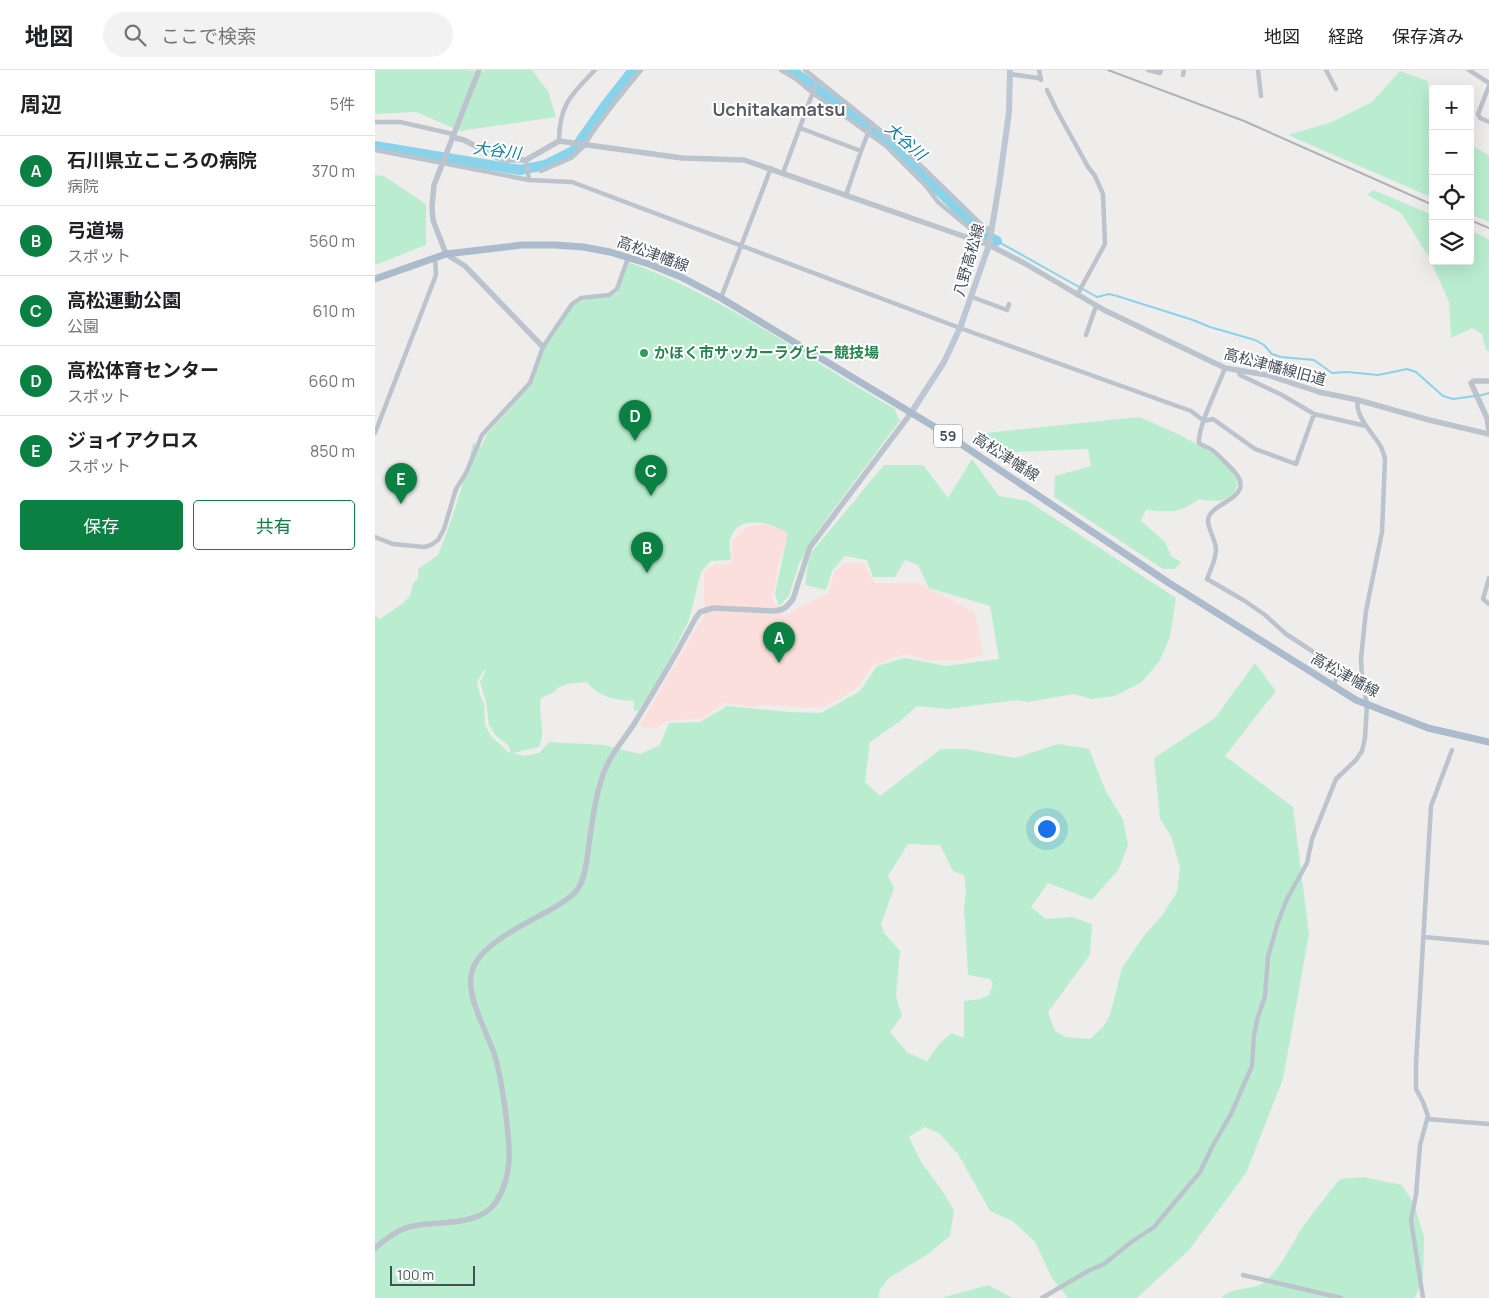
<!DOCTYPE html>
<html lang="ja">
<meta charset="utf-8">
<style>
:root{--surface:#fff;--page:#f2f2f2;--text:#202124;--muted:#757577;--line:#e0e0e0;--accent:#0b8043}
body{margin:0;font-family:Manrope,"Noto Sans JP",sans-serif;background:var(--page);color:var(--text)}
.controls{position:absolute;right:15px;top:15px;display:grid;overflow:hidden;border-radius:5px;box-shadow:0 5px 20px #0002}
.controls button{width:45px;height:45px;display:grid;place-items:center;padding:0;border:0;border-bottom:1px solid var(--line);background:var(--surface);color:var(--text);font:25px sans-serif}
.scale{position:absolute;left:15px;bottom:12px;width:85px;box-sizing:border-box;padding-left:5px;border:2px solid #454f59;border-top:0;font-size:14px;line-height:18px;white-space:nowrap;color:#454f59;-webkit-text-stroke:4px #fff;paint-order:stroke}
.you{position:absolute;left:671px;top:758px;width:18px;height:18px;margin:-12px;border:4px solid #fff;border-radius:50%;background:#1a73e8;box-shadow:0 0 0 8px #1a73e833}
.badge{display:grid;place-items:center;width:32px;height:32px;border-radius:50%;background:var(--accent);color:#fff;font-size:16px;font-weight:700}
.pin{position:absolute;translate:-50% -41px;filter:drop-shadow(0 1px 2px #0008)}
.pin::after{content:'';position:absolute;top:26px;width:18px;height:15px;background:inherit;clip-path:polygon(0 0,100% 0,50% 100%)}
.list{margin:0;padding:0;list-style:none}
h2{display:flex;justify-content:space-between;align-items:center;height:65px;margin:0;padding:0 20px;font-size:21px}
h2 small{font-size:16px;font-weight:400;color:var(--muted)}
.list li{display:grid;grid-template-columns:32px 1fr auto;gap:15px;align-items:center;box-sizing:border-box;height:70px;padding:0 20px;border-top:1px solid var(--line)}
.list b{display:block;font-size:19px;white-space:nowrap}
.list p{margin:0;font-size:16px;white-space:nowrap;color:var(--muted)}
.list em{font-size:16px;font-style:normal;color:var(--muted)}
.actions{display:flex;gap:10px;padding:15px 20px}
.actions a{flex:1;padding:11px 0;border:1px solid var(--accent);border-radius:5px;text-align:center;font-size:18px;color:var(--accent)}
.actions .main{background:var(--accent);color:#fff}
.icon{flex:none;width:28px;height:28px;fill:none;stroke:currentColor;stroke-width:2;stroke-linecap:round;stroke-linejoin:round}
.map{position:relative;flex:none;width:1114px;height:1228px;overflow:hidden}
header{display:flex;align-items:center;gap:30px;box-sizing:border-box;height:70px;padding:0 25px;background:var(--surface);border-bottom:1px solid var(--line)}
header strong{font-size:24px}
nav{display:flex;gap:28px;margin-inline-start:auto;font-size:18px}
.search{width:350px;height:45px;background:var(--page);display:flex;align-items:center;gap:12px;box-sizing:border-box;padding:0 18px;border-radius:28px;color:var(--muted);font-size:19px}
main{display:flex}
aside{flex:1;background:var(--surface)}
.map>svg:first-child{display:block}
.medical{fill:#fadfdc}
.green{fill:#baedcf;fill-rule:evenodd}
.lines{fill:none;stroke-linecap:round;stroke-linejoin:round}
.stream{stroke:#88d3e9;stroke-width:2}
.river{stroke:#88d3e9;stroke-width:10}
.minor{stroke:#bbc4cc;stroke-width:4.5}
.tertiary{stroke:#bbc4cc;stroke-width:5.5}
.secondary{stroke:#bdc7d4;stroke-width:6}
.primary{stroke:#acbbcb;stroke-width:7}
.rail{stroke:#afb2b7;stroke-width:2}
.leisure-dot{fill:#2e9e5b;stroke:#fff;stroke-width:2}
.labels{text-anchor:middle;stroke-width:4;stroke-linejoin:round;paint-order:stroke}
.shield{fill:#fff;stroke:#7d848b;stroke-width:1}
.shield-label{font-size:14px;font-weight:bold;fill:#454f59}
.street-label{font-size:15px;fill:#454f59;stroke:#fff}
.leisure-label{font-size:15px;font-weight:bold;fill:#27864d;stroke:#fff;text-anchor:start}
.water-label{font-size:16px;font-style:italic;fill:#0f80a3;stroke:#fff}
.quarter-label{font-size:18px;font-weight:bold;fill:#595d61;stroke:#fff}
</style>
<header>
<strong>地図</strong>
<div class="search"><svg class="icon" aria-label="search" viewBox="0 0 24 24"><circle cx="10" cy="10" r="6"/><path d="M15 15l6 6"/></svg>ここで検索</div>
<nav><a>地図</a><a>経路</a><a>保存済み</a></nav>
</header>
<main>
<aside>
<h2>周辺<small>5件</small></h2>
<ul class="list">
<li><span class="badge">A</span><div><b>石川県立こころの病院</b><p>病院</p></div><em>370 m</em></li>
<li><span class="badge">B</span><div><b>弓道場</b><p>スポット</p></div><em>560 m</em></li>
<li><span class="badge">C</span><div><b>高松運動公園</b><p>公園</p></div><em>610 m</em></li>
<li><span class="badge">D</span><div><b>高松体育センター</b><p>スポット</p></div><em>660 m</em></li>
<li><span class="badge">E</span><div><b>ジョイアクロス</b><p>スポット</p></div><em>850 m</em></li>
</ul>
<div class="actions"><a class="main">保存</a><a>共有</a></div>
</aside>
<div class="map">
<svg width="1114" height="1228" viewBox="0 0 1114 1228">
<rect width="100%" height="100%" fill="#efecec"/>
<path class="medical" d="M386,454L405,458L413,463L403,496L397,529L409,546L453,523L460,501L469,494L488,492L500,513H543L600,542L608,584L591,590H553L529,584L498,595L484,616L466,628L445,638L387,635L377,637L349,633L327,648L322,649L292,651L281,658L264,657L323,555L329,548V502L341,494H357V471L370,458Z"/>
<path class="green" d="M0,0H90L107,2L110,0H157L173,21L181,47L85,61L41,42L0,44Z
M1025,1L1053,11L1054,27L1058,29V128L913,65L957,52L997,32Z
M1095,75L1114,85V152L1095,144Z
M0,105L9,106L51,134V175L0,195Z
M998,120L1058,145V191H1095V161L1114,169V281L1111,280L1107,264L1097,258L1076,268L1074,232L1054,187L1026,143L992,125Z
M253,192C349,226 432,289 520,339L523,348L526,349L442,462L424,494L414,526L404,536L400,524L413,463C395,452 362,443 355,470C353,475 356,484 356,490L336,491L326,502L314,550L285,607L263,641H259V631C241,630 224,628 212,612L192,614L182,618L181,621L166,628C162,647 172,659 164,677L138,683L149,686L164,683L174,672L229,675L265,684L285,675L294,653L325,652L352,636L415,642L446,643L485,621L502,596L530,588L571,596L624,589L615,536L554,518L543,495L530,490L520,507H498L492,490L470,486L457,501L451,520L430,515L432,499L436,483L509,395H548L573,428L597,389L624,426L653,431L801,528L795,567L784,592L767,612L740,626L716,629L699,624L653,632L642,630L572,639L542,636L524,652L495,672L490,712L505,726L566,679H591L640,688L683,674L714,679L731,722L748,749L753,775L744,799L717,830L673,813L656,837L671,849L697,847L717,854L715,885L673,942L680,961L691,967L715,969L728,957L735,945L747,898L768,867L788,844L802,822L805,797L796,766L785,749L779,688L840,648L880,593L901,621L850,686L918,737L934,864L908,1009L871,1103L814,1180L762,1228H693L677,1208L660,1172L639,1152L615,1141L583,1084L565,1064L550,1057L534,1067L546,1092L564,1116L579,1140L575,1166L553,1184L514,1208L504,1221V1228H0V545L5,549L27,534L35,526L38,514L43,508V499L63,485L76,451L91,403L98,373L106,377L112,364L156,315L167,282L198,235C212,226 229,232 243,222ZM109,600H111L105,612L111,632L114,655L121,666L133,675L136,683L133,682L116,666L110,655L109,634L105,625L102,612ZM533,774L565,775L578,801L589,805L591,821L589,837L593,905L615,909L618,914L614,925L605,929L589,931V968L577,963L565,973L552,991L533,983L515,962L527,946L521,926L525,881L510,864L506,854L519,818L513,806Z
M764,347C782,355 882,393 859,422C849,434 838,431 824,429C803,444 796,442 771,440L766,451L790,472L796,486L806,492L800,499H788L679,427L680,406L716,396L713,379L614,383L600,364Z
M988,1107L1027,1115L1039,1134L1049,1167L1048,1207L1040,1228H846C859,1216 872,1221 886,1214C904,1203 916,1175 927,1158C939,1141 952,1125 965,1109Z
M613,1215L638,1228H566Z"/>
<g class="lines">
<path class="stream" d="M622,171L722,227L734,224L742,226L818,250L835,257L880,270L889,275L897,284L906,287L939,290L957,303L972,302L1003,305L1032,299L1041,302L1068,326L1078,329L1107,325L1114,323"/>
<path class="river" d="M415,0L429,9L520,78L608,164L622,171
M0,76L145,100L170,95L198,81L232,33L258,0"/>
<path class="minor" d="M406,0L421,9L439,24L511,76L551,116L563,132L613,173
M430,0L530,80L608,156L617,161
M773,0L785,3L786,0
M883,0L886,26
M951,0L961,19
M1094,0L1114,13
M635,4L663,8L666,10L664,0
M808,5L809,0
M1114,16L1103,44L1105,48L1114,52
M672,20L681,39L713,97L720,106L728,124L730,174L702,225
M0,52H25L78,64
M425,58L486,81
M184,71C184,35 196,25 220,0
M0,80L154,110
M151,90L154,110L197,112L585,258L816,341L829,351L838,349L880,379L921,394L939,344
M166,101L196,88L209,76L217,63L240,32L266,0
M408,103L442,11
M471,125L486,81L497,53
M597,227L632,240L634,234
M346,228L396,98
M711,265L721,236
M850,298C844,315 822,358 824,373C828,376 833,377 837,380C843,384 849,391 854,396C889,428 834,431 833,450C833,460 841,470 841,480C841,489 835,501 832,509L870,531L890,545L911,564L960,596L963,604L958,617
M863,300L865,305L907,325L939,344L991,356
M0,363L61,205L60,188
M0,467L18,474L49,477L56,475L63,470L69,459L81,419L91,403L107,365L155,313L168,277L197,234L206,228L234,225L242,219L253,188
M1114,508L1108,529L1114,534
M1049,867L1114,873
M1052,1049L1114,1054
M868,1205L966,1228
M667,1228L713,1201L729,1194L755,1173L779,1157L825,1102L837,1077L856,1044L877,996L879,965L883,947L890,926L893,887L903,852L912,829L932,793L937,769L961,709L981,690L987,681L990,668L992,634L987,610L986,588L991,541L1007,462L1010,389C1009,385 1008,381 1006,377C999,364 979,346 983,330
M1048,1228L1036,1150L1041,1125L1045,1075L1053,1046L1048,1032L1041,1019V993L1056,736L1077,680"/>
<path class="tertiary" d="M104,0L59,115L57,136L58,150L71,184L90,196L168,277
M77,67L89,70L121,87L131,90H151L184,71L307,88L369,90L614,175L649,193L729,240L850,298L892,305L944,322L983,330L1054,350L1114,364
M1114,311H1099L1096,313L1112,348L1114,361
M0,1178C10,1170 22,1160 34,1157C60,1150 104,1158 121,1132C140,1103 134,1071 130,1038C127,1019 125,1001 119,983C111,960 90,925 97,901C105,874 152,853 175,840C185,834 198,827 204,817C211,805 212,788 214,774C218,747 221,719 232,695C239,680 250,668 259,654C280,620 301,585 320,549L325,542L338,538L399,541C409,540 412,537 418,529L435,477L536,343"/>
<path class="secondary" d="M536,343L569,292L585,258L614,175L624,115L634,42L635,0"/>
<path class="primary" d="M0,209L71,184L147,175H180L208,177L235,182L274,194L306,207L346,228L568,362L794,513L981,630L1053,658L1114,672"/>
<path class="rail" d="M733,0L869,51L1058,135
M1095,150L1114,158"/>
</g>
<circle class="leisure-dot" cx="269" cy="283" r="5"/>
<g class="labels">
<rect class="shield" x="559" y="354.5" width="28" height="23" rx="4"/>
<g class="shield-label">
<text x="573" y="371">59</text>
</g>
<g class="street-label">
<text transform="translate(278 184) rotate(20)" y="5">高松津幡線</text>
<text transform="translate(594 190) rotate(-74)" y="5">八野高松線</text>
<text transform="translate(900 297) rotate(15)" y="5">高松津幡線旧道</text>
<text transform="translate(631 387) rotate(33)" y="5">高松津幡線</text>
<text transform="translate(970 605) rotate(29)" y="5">高松津幡線</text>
</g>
<g class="leisure-label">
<text x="279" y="288">かほく市サッカーラグビー競技場</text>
</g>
<g class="water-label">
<text transform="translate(531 71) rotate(41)" y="6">大谷川</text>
<text transform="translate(122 80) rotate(7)" y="6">大谷川</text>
</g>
<g class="quarter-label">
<text x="404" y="46">Uchitakamatsu</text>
</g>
</g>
</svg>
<div class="controls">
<button>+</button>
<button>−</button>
<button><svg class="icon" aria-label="locate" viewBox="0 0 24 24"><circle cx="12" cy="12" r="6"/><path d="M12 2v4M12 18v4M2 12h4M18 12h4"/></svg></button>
<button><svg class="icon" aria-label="layers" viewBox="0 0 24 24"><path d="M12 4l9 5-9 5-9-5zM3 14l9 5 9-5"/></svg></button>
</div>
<div class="scale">100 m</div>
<div class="you"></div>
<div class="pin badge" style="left:404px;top:593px">A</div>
<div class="pin badge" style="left:272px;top:503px">B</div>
<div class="pin badge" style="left:276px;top:426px">C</div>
<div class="pin badge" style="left:260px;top:371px">D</div>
<div class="pin badge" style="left:26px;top:434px">E</div>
</div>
</main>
